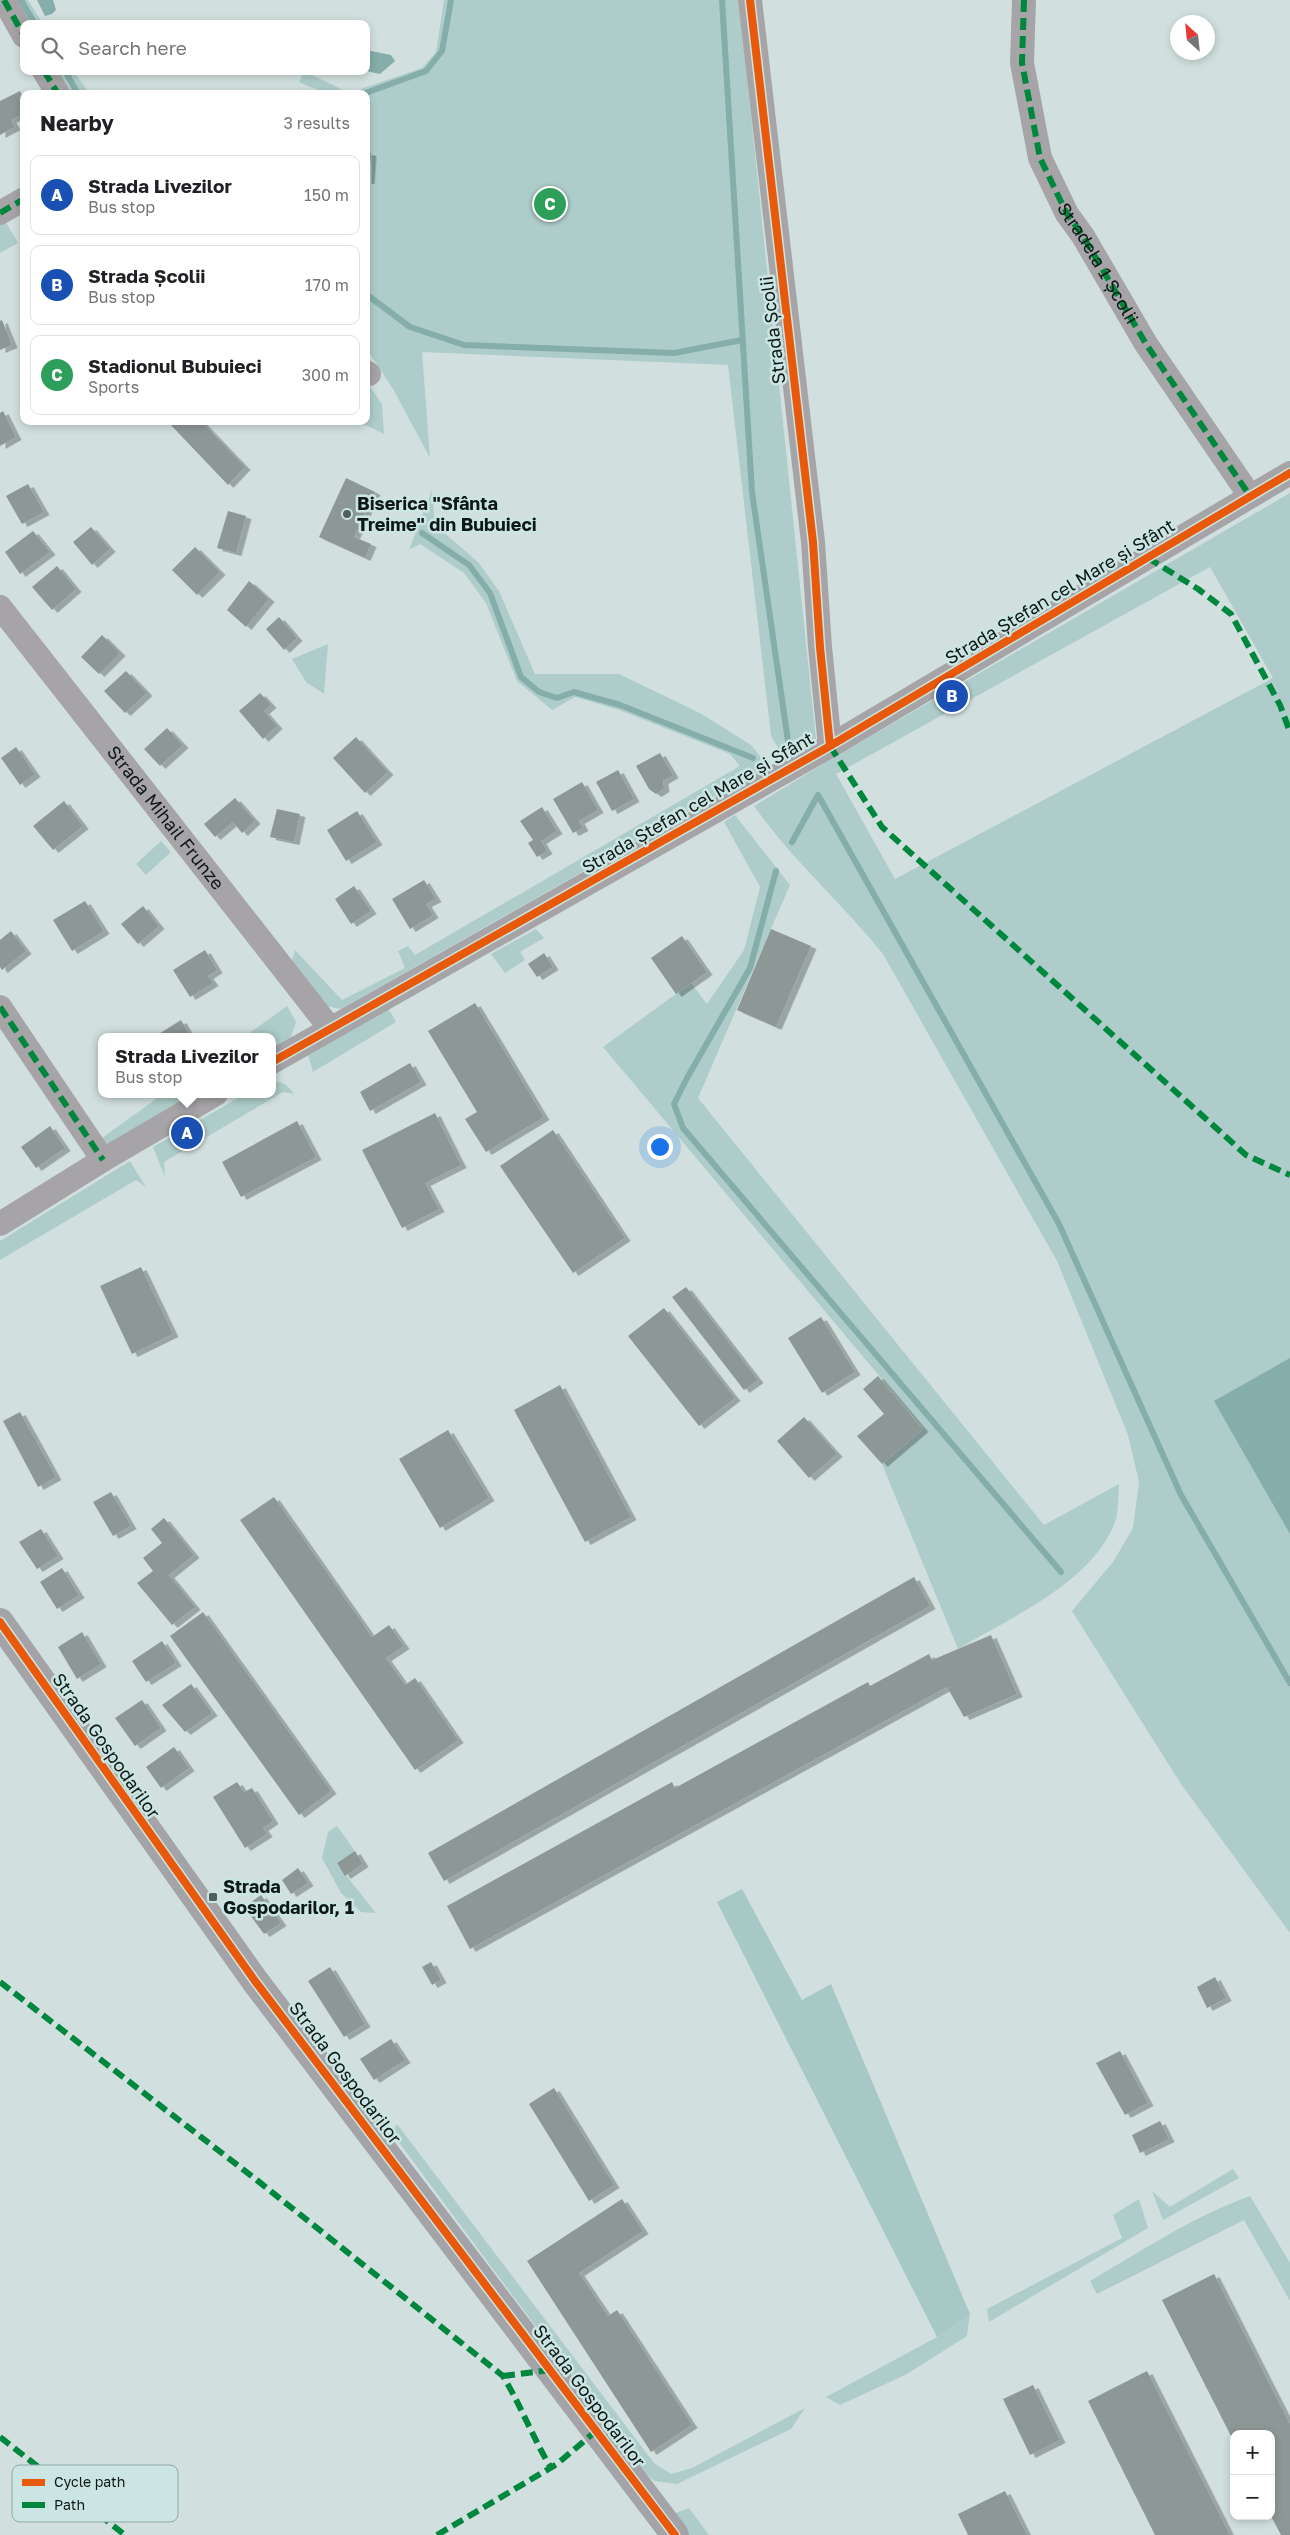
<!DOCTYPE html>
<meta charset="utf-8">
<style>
:root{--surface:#fff;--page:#f2f2f2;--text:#202124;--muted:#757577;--line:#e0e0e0;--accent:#111827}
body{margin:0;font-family:"Golos Text",sans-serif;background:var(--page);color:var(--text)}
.controls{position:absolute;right:15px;bottom:15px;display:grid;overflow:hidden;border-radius:10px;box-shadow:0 2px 8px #0003}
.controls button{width:45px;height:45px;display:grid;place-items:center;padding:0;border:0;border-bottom:1px solid var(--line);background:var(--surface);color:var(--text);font:25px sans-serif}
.compass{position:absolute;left:1170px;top:15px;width:45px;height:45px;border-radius:50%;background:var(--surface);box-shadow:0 2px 8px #0003;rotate:333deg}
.you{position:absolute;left:659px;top:1146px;width:18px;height:18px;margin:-12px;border:4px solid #fff;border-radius:50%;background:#1a73e8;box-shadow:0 0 0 8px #1a73e833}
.badge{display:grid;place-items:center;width:32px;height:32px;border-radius:50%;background:var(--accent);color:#fff;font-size:16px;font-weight:700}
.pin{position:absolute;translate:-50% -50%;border:2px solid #fff;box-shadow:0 1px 5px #0006}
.popup{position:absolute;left:98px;top:1033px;width:178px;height:65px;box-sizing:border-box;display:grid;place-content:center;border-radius:10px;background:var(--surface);filter:drop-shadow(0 1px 4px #0005);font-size:16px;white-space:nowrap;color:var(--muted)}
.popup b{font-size:19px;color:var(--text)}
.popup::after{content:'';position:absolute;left:50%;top:100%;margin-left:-10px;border:10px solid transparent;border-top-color:var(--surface)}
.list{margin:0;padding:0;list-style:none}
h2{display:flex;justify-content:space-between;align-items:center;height:65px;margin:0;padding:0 20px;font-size:21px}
h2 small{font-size:16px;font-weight:400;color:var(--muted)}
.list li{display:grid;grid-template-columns:32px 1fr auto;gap:15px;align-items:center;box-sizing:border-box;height:80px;margin:0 10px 10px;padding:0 10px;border:1px solid var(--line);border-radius:10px}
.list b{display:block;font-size:19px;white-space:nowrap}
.list p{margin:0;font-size:16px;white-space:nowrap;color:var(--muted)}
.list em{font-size:16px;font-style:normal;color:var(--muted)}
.icon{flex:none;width:28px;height:28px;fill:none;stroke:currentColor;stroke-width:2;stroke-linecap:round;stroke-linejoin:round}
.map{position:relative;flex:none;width:1290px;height:2535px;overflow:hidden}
.search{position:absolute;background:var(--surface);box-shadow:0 2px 8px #0003;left:20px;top:20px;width:350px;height:55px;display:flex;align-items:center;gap:12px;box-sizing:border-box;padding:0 18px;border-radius:10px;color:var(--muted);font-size:19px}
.panel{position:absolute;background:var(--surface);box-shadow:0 2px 8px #0003;left:20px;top:90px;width:350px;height:335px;border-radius:10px}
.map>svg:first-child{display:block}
.green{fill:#aecdca;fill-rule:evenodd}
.forest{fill:#a7c9c5}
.water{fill:#85ada9}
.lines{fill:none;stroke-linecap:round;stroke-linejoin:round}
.stream{stroke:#85ada9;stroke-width:6}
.building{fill:#8d9896;filter:url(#shadow)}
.street{stroke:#a7a4a8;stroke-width:24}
.secondary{stroke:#a4a3a7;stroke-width:28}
.quiet{stroke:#00873e;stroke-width:6;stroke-dasharray:12 6;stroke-linecap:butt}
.cycleway-casing{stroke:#cbe6e2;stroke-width:11}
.cycleway{stroke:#e8590c;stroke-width:8}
.poi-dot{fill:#525e5d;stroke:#cbe6e2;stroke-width:2}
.labels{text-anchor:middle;stroke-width:5;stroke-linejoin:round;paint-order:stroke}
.street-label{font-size:18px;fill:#0e1817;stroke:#cbe6e2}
.poi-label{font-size:18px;font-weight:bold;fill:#0e1817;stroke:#cbe6e2;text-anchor:start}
.key{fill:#cbe6e2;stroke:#92a8a5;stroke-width:1}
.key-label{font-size:14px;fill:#0e1817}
</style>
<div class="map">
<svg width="1290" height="2535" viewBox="0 0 1290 2535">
<defs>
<filter id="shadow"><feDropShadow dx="5.5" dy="3" stdDeviation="0" flood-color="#0004"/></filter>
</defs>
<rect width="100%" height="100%" fill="#d1e0de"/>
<path class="green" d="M11,0H28L43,24H25Z
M444,0H739L816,739L784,757L771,736L728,365L422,352L430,458L393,389L370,354L366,353V94H327L299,82L304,71L349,93L422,68L436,52Z
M53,71H73L90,94H66Z
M2,216L18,243L0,253V218Z
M366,381L382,404L384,434L357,421H366Z
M432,490L435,525L478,562L499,591L535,674H619L700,713L751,745L768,766L341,1009L326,1006L292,960L295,950L342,1000L405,968L398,951L408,946L415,955L740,766L730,754L619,710L575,697L552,710L517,681L486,603L464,573L420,544L409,550Z
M1290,493V1933L1181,1784L1072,1611L1113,1562L1133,1528L1139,1482L1128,1435L1057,1261L883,954C842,903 792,860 754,806L828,761ZM1210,567L1273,678L895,879L836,774Z
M328,644L324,694L306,682L292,659Z
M735,815L790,885L698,1098L1044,1525L1119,1484C1118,1495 1119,1511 1115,1522C1092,1583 1011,1617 958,1649L882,1464L923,1428L603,1047L691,983L707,1004L744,950L760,887L724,822Z
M161,841L171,852L146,875L136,864Z
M536,929L544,938L520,952L525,960L505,973L491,954Z
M287,1006L296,1022L290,1040L272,1050V1037H244Z
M388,1008L396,1022L313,1072L308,1055Z
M272,1082C282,1081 288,1085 294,1094L283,1092L164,1162L165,1177L153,1147L245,1094H272Z
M163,1094H200L110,1149L102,1138Z
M130,1161L146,1187L136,1180L0,1260V1241Z
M337,1826L355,1851L337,1864L376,1913L361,1912L341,1893L322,1858L328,1832Z
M397,2124L654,2463L671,2474L692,2468L805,2408L791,2429L677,2484L654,2481L642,2470L392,2133Z
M1233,2169L1239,2178L1163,2220L1152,2191L1170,2207Z
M1250,2196L1290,2263V2301L1244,2220L1097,2294L1090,2281C1141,2251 1194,2216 1250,2196Z
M1139,2199L1148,2228L989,2322L987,2309L1122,2238L1113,2215Z
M970,2314L967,2336L907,2374L840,2405L826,2397L937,2337Z
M689,2508L709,2535H689L673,2514Z"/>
<path class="forest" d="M742,1889L802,2000L831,1984L970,2314L937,2337L717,1902Z"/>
<path class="water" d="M37,0H53L56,10L52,14L45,16Z
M366,50L391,55L395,61L380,74L366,71Z
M1290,1358V1534L1214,1401Z"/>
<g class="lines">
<path class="stream" d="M21,0L35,24
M722,0L752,492L788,741
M65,71L78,94
M363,94L426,71L442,51L451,0
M366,294L410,327L464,345L674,353L742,340
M422,533L469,565L490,593L521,677L539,692L557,698L574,692L620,705L753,758
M818,795L1059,1224L1181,1495L1290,1683
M792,842L818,795
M776,871L750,968L687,1078L674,1104L683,1128L1061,1572"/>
</g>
<path class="building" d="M20,91L24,99V113L11,120L15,127L0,135V101Z
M366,152L371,153L369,181H366Z
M2,320L12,345L0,350V321Z
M3,411L16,437L0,446V413Z
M167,421H201L245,467L228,485Z
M346,478L375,492L354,537L371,544L365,558L319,537Z
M28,484L44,512L22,524L6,496Z
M228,511L246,516L236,553L217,548Z
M91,527L110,549L92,565L73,542Z
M33,531L50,552L20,574L5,552Z
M195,547L220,572L197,595L172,570Z
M57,566L76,589L52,610L32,587Z
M249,581L269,599L246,627L227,610Z
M279,617L297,638L284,650L266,629Z
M102,635L120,653L99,674L81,657Z
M126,671L147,693L125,713L104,691Z
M260,693L271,705L264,711L277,726L263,739L239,711Z
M167,728L183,745L160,766L144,749Z
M356,737L388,772L365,793L333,758Z
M16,747L35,774L20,785L1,758Z
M660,753L673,775L663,781L664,789L656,794L649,789L636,766Z
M618,770L634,799L612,811L596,782Z
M582,782L598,810L579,821L583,828L573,833L553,799Z
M235,798L255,821L242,833L233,822L215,837L204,824Z
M64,801L83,826L53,850L33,826Z
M542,807L557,831L541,841L547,851L537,857L528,843L533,840L520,821Z
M277,809L300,814L294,842L270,837Z
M357,811L377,842L346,861L327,830Z
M424,880L436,899L426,904L433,915L410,929L392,899Z
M354,886L371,911L351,924L335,899Z
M85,901L104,931L72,951L53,920Z
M143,906L159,926L138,944L121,924Z
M771,929L811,946L776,1027L737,1010Z
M11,931L26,951L2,970L0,967V940Z
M682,936L707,972L676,994L651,958Z
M205,950L217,970L208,976L213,983L190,997L173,970Z
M544,953L553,967L537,977L528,964Z
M475,1003L544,1117L486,1152L465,1119L477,1112L428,1031Z
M181,1020L191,1037H154Z
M410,1063L421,1082L370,1111L360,1092Z
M435,1113L461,1165L425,1183L439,1209L402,1228L362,1150Z
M297,1121L316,1157L241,1197L222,1162Z
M50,1126L65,1148L36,1168L21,1147Z
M553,1130L625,1238L573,1273L500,1166Z
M141,1267L173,1334L132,1354L100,1286Z
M686,1287L758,1380L744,1390L672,1297Z
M664,1308L735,1398L699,1426L628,1336Z
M821,1317L855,1372L822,1393L788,1338Z
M878,1376L923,1429L882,1464L857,1436L884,1414L863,1389Z
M560,1385L631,1517L585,1542L514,1410Z
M20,1412L56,1477L38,1487L3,1421Z
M804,1417L837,1454L809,1478L777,1441Z
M448,1430L489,1498L440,1528L399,1459Z
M111,1492L131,1526L113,1536L93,1502Z
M274,1497L372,1637L389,1625L404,1646L386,1658L405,1685L415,1678L458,1740L415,1770L240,1520Z
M164,1518L194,1555L169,1575L195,1607L172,1625L137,1583L153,1571L143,1558L162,1543L151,1529Z
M41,1529L58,1556L37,1569L19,1542Z
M62,1568L79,1595L57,1609L40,1582Z
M914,1577L930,1606L444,1881L428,1853Z
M203,1612L331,1791L299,1815L170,1636Z
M82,1632L101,1664L77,1679L58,1647Z
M991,1635L1017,1694L964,1717L947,1687L470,1949L447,1906L672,1782L675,1788L868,1682L870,1686L929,1654L932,1660Z
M162,1641L176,1663L146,1682L132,1661Z
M191,1684L212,1713L185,1732L162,1705Z
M142,1700L161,1728L135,1746L115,1718Z
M174,1747L189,1768L161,1788L146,1767Z
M237,1782L244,1792L252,1788L273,1821L263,1828L267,1834L245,1848L213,1797Z
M355,1851L363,1864L345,1876L337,1863Z
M298,1868L308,1883L291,1894L282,1880Z
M261,1895L281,1923L264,1934L244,1907Z
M431,1962L441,1980L432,1985L422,1967Z
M330,1967L365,2024L344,2037L308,1981Z
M1215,1977L1226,1998L1207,2008L1197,1987Z
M391,2039L405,2060L374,2080L360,2059Z
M1120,2051L1148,2103L1125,2115L1096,2063Z
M554,2088L614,2185L589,2201L529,2104Z
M1160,2121L1169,2139L1140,2153L1132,2135Z
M622,2199L643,2231L579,2273L608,2316L617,2310L692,2425L651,2452L527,2261Z
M1214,2274L1290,2424V2535H1281L1271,2516V2434H1234V2442L1162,2300Z
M1147,2371L1230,2535H1155L1088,2401Z
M1033,2385L1060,2440L1030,2455L1003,2399Z
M1005,2491L1027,2535H968L958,2514Z"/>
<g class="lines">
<g class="street">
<path d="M4,0L24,36"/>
<path d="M750,0L813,542L820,647L830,746"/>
<path id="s1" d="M1024,0L1022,63L1040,158L1067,214L1083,236L1146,344L1250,496"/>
<path d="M44,71L58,94"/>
<path d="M0,213L24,199"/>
<path d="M366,372L369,374"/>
<path id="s2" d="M0,607L330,1028"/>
<path d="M0,1007L103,1160"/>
<path d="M272,1062L830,746L1290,473"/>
<path d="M0,1224L103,1160L216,1094"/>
</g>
<path class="secondary" d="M0,1622L255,1981L675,2535"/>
<path class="quiet" d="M4,0L24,36
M1024,0L1022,63L1040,158L1067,214L1083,236L1146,344L1250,496
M44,71L58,94
M0,213L24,199
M366,372L369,374
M1148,558L1198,589L1231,614L1280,705L1290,732
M830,746L882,827L1246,1155L1290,1175
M0,1007L103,1160
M0,1982L258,2181L503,2376C521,2406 533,2438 551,2468
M503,2376L550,2370
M0,2437L125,2535
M437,2535L557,2464L596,2431"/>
<defs>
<path id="cycleway" d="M750,0L813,542L820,647L830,746
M272,1062L830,746L1290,473
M0,1622L255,1981L675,2535"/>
</defs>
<use href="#cycleway" class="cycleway-casing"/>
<use href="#cycleway" class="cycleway"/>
</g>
<g class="poi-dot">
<circle cx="347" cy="514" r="5"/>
<rect x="208" y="1892" width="10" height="10" rx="2.5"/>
</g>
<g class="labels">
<g class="street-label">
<text dy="6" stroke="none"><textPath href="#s1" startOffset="280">Stradela 1 Școlii</textPath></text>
<text transform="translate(773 330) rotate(-97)" y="6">Strada Școlii</text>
<text transform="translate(1060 592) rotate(-31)" y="6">Strada Ștefan cel Mare și Sfânt</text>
<text transform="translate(698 803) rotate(-30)" y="6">Strada Ștefan cel Mare și Sfânt</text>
<text dy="6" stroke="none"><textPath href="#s2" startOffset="268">Strada Mihail Frunze</textPath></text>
<text transform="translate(106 1746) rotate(55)" y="6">Strada Gospodarilor</text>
<text transform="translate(345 2073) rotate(53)" y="6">Strada Gospodarilor</text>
<text transform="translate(589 2396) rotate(53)" y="6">Strada Gospodarilor</text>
</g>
<g class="poi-label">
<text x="357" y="510">Biserica "Sfânta<tspan x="357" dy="21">Treime" din Bubuieci</tspan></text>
<text x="223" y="1893">Strada<tspan x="223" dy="21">Gospodarilor, 1</tspan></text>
</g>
</g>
<rect x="12" y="2465" width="166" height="57" rx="8" class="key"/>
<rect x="22" y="2479" width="23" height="7" fill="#e8590c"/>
<rect x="22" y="2502" width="23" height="6" fill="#00873e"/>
<g class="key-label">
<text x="54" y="2487">Cycle path</text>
<text x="54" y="2510">Path</text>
</g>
</svg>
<div class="controls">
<button>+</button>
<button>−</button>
</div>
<svg class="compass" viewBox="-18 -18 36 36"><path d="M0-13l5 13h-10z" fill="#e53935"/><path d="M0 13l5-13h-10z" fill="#757577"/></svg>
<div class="you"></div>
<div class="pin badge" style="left:187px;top:1133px;background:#1a4fb4">A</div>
<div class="popup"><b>Strada Livezilor</b>Bus stop</div>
<div class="pin badge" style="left:952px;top:696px;background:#1a4fb4">B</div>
<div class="pin badge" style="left:550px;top:204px;background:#2e9e5b">C</div>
<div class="search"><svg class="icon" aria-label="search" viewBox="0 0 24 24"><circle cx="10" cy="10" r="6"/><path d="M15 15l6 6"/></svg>Search here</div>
<section class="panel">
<h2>Nearby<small>3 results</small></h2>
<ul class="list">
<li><span class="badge" style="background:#1a4fb4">A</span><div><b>Strada Livezilor</b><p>Bus stop</p></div><em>150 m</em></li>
<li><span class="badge" style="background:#1a4fb4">B</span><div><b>Strada Școlii</b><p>Bus stop</p></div><em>170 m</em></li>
<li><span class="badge" style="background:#2e9e5b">C</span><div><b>Stadionul Bubuieci</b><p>Sports</p></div><em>300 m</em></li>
</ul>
</section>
</div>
